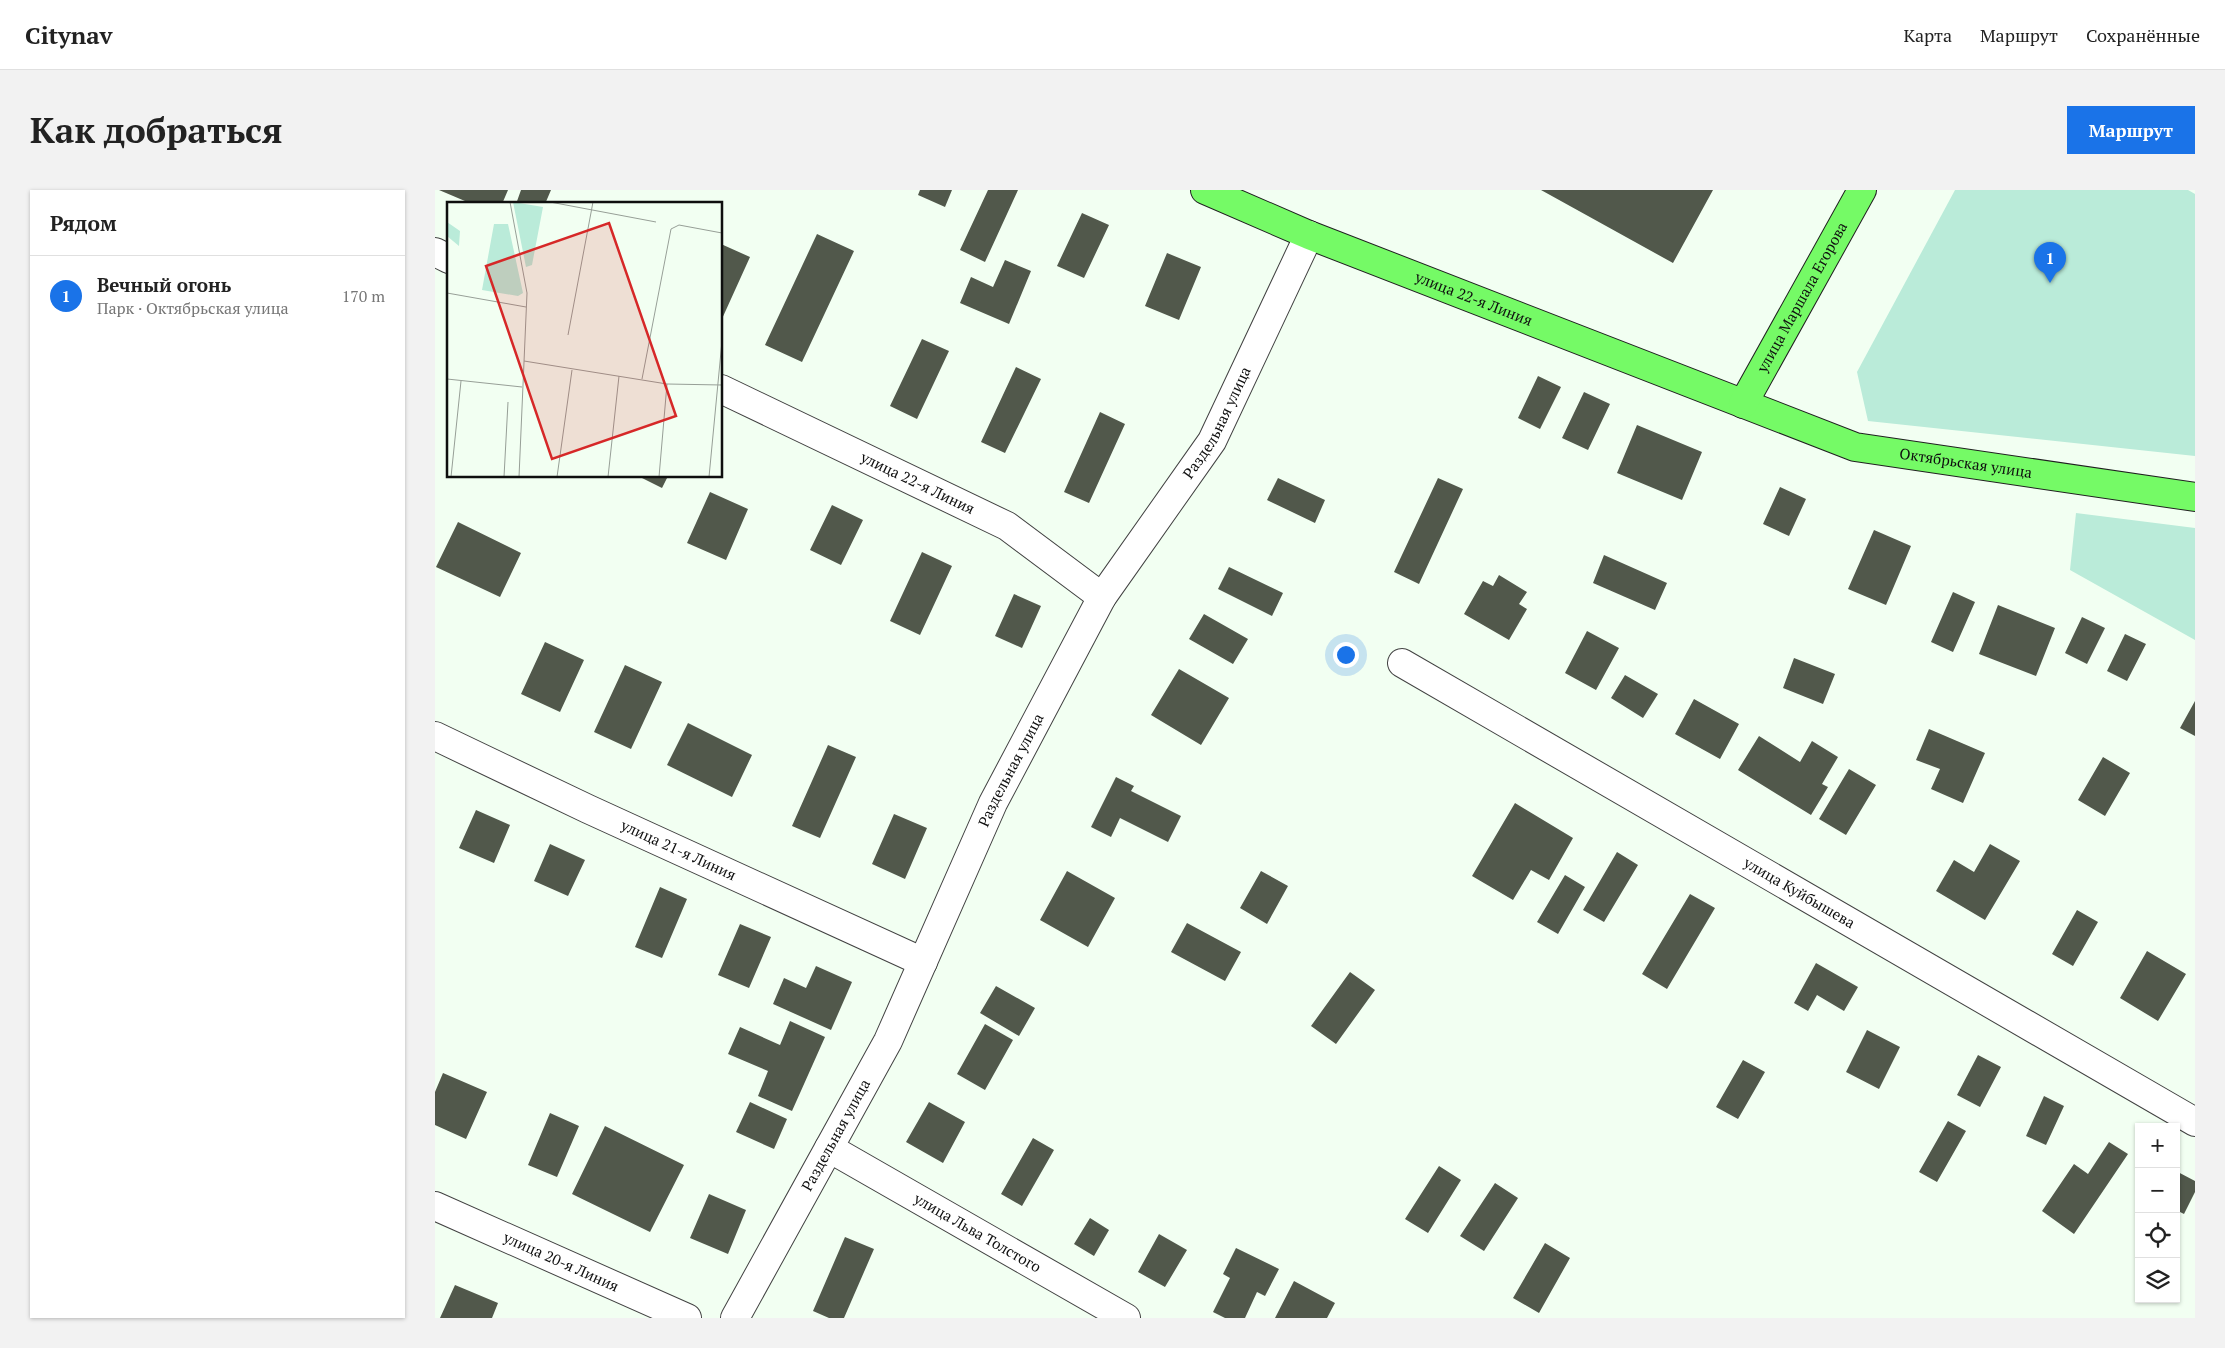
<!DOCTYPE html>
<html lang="ru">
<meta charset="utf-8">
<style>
:root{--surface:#fff;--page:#f2f2f2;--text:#222;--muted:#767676;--line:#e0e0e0;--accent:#1a73e8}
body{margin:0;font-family:"PT Serif",serif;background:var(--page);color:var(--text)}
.controls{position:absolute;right:15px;bottom:15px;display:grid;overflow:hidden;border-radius:0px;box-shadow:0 1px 4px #0004}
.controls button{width:45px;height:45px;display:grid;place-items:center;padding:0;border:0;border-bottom:1px solid var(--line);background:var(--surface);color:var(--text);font:25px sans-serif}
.you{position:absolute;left:910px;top:464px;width:18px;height:18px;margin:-12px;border:4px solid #fff;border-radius:50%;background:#1a73e8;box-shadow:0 0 0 8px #1a73e833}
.badge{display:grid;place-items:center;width:32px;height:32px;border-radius:50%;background:var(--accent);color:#fff;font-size:16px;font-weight:700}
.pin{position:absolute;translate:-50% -41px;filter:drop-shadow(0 1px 2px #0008)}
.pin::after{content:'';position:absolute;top:26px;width:18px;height:15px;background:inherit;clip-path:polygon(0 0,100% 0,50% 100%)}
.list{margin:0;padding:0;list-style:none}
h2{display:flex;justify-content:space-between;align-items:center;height:65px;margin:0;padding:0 20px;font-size:21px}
h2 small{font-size:16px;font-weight:400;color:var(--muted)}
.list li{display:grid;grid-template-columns:32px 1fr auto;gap:15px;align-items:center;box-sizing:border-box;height:80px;padding:0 20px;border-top:1px solid var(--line)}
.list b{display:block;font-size:19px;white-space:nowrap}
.list p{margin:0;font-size:16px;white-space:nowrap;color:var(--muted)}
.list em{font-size:16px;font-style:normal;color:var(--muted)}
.icon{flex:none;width:28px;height:28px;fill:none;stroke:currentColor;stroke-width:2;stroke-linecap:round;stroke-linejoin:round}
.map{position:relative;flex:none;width:1760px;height:1128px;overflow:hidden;border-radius:0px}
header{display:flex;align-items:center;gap:30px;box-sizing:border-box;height:70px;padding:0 25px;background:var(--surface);border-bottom:1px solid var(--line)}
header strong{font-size:24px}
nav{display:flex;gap:28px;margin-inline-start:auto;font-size:18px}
.intro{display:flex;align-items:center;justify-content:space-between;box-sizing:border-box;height:120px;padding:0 30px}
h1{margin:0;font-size:35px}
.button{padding:12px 22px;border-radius:0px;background:var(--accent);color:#fff;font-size:18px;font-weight:700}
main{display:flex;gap:30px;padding:0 30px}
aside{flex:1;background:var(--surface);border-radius:0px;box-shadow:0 1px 4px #0004}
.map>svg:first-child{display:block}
.green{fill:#baebd9}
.building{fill:#51584b}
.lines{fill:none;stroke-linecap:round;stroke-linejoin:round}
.minor-casing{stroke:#424242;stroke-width:30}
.major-casing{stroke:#202020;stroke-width:30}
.minor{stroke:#fff;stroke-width:28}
.major{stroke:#75fa66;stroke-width:28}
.labels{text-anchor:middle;stroke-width:5;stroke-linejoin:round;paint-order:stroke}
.street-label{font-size:15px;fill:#0f0f0f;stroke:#fff}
.inset-road{fill:none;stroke:#979f97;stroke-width:1}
.view{fill:#d62828;fill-opacity:0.15;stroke:#d62828;stroke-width:2.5}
.inset-edge{fill:none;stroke:#0f0f0f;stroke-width:2.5}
</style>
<header>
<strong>Citynav</strong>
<nav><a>Карта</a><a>Маршрут</a><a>Сохранённые</a></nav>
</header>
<div class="intro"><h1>Как добраться</h1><a class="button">Маршрут</a></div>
<main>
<aside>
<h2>Рядом<small></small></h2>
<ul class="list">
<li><span class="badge">1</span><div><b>Вечный огонь</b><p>Парк · Октябрьская улица</p></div><em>170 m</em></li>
</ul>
</aside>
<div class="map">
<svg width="1760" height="1128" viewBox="0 0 1760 1128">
<rect width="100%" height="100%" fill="#f2fff2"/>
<path class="green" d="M1520,0H1753L1760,4V266L1433,231L1422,182Z
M1641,323L1760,338V450L1635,380Z"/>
<path class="building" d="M4,0H73L67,14H37Z
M86,0H116L110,14H81Z
M485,0H517L510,17L483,5Z
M553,0H583L550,72L525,60Z
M1106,0H1278L1238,73Z
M647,23L674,35L649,88L622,76Z
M382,44L419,61L367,172L330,155Z
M286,54L315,67L286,131Z
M732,63L766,77L744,130L710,116Z
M570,70L596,81L574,134L525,113L536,87L558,97Z
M487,149L514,161L482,229L455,216Z
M581,177L606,189L570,263L546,252Z
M1103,186L1126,197L1105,239L1083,228Z
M1149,202L1175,214L1153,260L1127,248Z
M665,222L690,234L654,313L629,302Z
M1202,235L1267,262L1247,310L1182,283Z
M203,286H233L227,298Z
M843,288L890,310L880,333L832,310Z
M1003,288L1028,299L984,394L959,382Z
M1345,297L1371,309L1354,346L1328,334Z
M275,302L313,319L291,370L252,353Z
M397,315L428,330L406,375L375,360Z
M23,332L86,363L65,407L1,377Z
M1439,340L1476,356L1451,415L1413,399Z
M487,362L517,376L485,445L455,431Z
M1169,365L1232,393L1220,420L1158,393Z
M794,377L848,403L837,426L783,399Z
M1064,385L1092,402L1084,414L1092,419L1074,450L1029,424L1048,391L1058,396Z
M1518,402L1540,412L1518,462L1496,452Z
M579,404L606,416L587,458L560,446Z
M1563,415L1620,438L1601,486L1544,464Z
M769,424L813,449L798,474L754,449Z
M1647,427L1670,438L1652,474L1630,463Z
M1152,441L1184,458L1161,500L1130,483Z
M1690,444L1711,454L1692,491L1672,481Z
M110,452L149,470L125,522L86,504Z
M1359,468L1400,484L1388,514L1348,498Z
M190,475L227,492L196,559L159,542Z
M744,479L794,508L766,555L716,525Z
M1190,485L1223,504L1208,528L1176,508Z
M1259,509L1304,534L1285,569L1240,544Z
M1760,511V546L1745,538Z
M253,533L317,565L297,607L232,575Z
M1494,539L1550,563L1528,613L1496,599L1505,579L1481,570Z
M1324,546L1365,572L1377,551L1403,567L1387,594L1393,597L1376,625L1303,580Z
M393,555L421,567L385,648L357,636Z
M1668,567L1695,583L1670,626L1643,610Z
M1414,579L1441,595L1411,645L1384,629Z
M681,587L699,596L696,601L746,626L733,652L685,628L676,647L656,637Z
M1080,613L1138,648L1114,690L1096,680L1078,710L1037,686Z
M41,620L75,635L59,673L24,658Z
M459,624L492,638L470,689L437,674Z
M115,654L150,670L133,706L99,691Z
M1555,654L1585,671L1550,730L1501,701L1519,670L1539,682Z
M1182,662L1203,675L1169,732L1148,720Z
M632,681L680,708L653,757L605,730Z
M826,681L853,696L832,734L805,718Z
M1130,685L1150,697L1123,744L1102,732Z
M225,697L252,709L227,768L200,757Z
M1255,704L1280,718L1232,799L1207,784Z
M1642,720L1663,732L1638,776L1617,764Z
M752,733L806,762L790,791L736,762Z
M305,734L336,747L314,798L283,785Z
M1712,761L1751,784L1723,831L1685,808Z
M1381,773L1423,797L1409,821L1382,805L1373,821L1359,813Z
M381,776L417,792L396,840L338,814L349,788L371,798Z
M915,782L940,800L901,854L876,836Z
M561,796L600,818L584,846L545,823Z
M355,831L390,847L357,921L323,906L333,881L293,864L305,837L345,855Z
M550,834L578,850L550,900L522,884Z
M1432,840L1465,857L1444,899L1411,882Z
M1543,865L1566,877L1545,917L1522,905Z
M1308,870L1330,882L1303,929L1281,917Z
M8,883L52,902L31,949L0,935V902Z
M1609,906L1629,916L1611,955L1591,946Z
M315,912L352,929L339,959L301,942Z
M494,912L530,932L508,973L471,952Z
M115,923L144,936L122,987L93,975Z
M1513,931L1531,941L1502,992L1484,982Z
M170,936L249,975L215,1042L137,1004Z
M598,948L619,960L587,1016L566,1004Z
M1674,952L1693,964L1639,1044L1607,1021L1639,974L1653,984Z
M1004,976L1026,990L993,1043L970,1029Z
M1741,981L1760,991V1002L1749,1024L1741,1020Z
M1060,993L1083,1008L1049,1061L1025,1046Z
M274,1004L311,1020L293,1064L255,1048Z
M655,1028L674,1040L659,1066L639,1054Z
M724,1044L752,1060L730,1097L703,1082Z
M410,1047L439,1059L409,1128H394L378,1121Z
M1110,1053L1135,1068L1104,1123L1078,1108Z
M801,1058L844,1079L830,1106L822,1102L810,1128H790L778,1122L795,1088L788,1084Z
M859,1091L900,1113L892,1128H840Z
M20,1095L63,1113L57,1128H5Z"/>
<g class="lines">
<defs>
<g id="minor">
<path d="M0,62L14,69"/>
<path id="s1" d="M286,199L572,336L667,407"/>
<path id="s2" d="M967,473L1760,932"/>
<path id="s3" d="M0,546L153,619L488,772"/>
<path id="s4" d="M394,958L691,1128"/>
<path id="s5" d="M0,1016L252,1128"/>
<path id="s6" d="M300,1128L453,851L558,613L667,407L777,251L874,45"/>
</g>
<g id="major">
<path id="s7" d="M770,0L874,45L1420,257L1760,307"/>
<path id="s8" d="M1308,214L1427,0"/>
</g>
</defs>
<use href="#minor" class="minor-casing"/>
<use href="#major" class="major-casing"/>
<use href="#minor" class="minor"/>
<use href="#major" class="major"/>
</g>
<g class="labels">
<g class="street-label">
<text dy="5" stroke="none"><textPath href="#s8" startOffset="122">улица Маршала Егорова</textPath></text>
<text dy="5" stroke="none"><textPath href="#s7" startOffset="290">улица 22-я Линия</textPath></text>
<text dy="5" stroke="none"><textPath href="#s6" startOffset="1019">Раздельная улица</textPath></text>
<text dy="5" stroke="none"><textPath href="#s7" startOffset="811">Октябрьская улица</textPath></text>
<text dy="5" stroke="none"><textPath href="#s1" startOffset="218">улица 22-я Линия</textPath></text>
<text dy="5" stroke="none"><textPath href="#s6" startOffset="614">Раздельная улица</textPath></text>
<text dy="5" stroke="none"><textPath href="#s3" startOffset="269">улица 21-я Линия</textPath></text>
<text dy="5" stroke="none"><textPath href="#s2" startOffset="459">улица Куйбышева</textPath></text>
<text dy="5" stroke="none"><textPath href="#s6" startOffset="209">Раздельная улица</textPath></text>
<text dy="5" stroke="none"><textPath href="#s4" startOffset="171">улица Льва Толстого</textPath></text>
<text dy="5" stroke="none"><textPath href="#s5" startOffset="138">улица 20-я Линия</textPath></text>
</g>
</g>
<g transform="translate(12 12)">
<rect width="275" height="275" fill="#f2fff2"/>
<path d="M66,0L96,5L85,63L79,65ZM0,20L13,29L12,44L0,34ZM47,22H61L76,91L71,94L35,88Z" fill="#baebd9"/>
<path class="inset-road" d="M63,0L80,91L72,275M103,0L209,20M0,91L79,105M121,133L146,0M77,159L220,182L275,183M0,177L75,185M195,177L224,27L232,23L275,31M4,275L14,179M57,275L61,200M110,275L125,168M161,275L172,174M212,275L220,182M262,275L275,139"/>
<path class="view" d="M162,21L229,214L105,257L39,64Z"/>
<rect width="275" height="275" class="inset-edge"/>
</g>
</svg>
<div class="controls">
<button>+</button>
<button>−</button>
<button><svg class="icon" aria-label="locate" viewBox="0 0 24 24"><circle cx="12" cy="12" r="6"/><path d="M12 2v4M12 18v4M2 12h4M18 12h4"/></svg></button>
<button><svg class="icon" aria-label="layers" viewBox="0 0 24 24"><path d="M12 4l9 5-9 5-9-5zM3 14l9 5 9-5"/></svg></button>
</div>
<div class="you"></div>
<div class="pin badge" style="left:1615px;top:93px">1</div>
</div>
</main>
